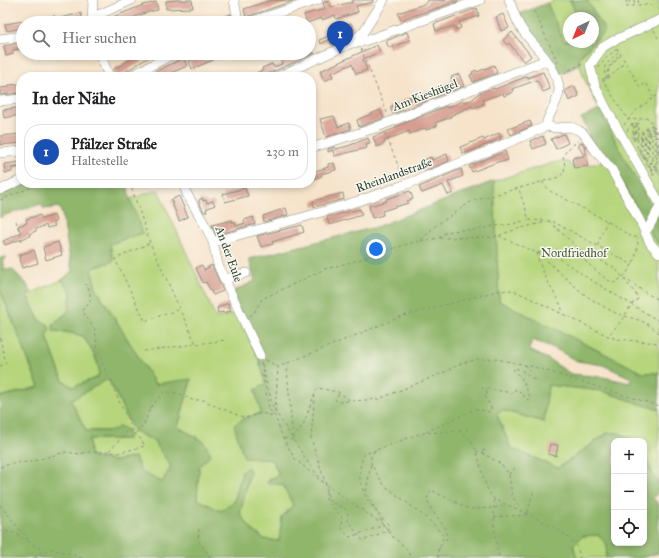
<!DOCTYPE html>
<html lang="de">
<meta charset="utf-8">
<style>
:root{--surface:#fff;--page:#f2f2f2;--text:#202124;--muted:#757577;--line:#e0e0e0;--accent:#1f6fb2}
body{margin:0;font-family:"IM FELL Great Primer",serif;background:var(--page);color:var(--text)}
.controls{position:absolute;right:12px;bottom:12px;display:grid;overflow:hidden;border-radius:8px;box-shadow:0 2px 6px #0003}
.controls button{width:36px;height:36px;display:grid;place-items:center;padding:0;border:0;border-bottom:1px solid var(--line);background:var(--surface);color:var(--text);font:20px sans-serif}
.compass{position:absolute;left:563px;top:12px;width:36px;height:36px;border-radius:50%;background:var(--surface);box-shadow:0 2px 6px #0003;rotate:223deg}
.you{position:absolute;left:376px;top:249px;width:14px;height:14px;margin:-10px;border:3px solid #fff;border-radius:50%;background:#1a73e8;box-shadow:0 0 0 6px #1a73e833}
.badge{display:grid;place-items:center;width:26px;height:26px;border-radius:50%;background:var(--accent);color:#fff;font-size:13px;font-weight:700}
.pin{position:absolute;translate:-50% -33px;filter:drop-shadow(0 1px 2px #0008)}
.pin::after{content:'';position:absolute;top:21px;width:14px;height:12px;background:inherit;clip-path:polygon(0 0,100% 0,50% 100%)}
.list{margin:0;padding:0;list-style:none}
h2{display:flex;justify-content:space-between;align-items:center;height:52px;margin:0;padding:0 16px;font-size:17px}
h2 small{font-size:13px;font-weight:400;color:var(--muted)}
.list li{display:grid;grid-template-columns:26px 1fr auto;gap:12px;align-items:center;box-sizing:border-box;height:56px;margin:0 8px 8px;padding:0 8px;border:1px solid var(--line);border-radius:16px}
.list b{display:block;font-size:15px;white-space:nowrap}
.list p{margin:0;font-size:13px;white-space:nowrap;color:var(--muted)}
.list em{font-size:13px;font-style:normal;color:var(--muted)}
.icon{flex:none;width:22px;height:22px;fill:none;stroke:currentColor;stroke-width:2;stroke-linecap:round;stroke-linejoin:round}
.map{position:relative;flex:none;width:659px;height:558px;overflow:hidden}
.search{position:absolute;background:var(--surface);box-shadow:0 2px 6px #0003;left:16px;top:16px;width:300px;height:44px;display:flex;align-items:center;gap:10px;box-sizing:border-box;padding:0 14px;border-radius:22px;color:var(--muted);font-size:15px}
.panel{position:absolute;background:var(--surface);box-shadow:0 2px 6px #0003;left:16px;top:72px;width:300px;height:116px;border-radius:16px}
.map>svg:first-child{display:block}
.green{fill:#b6d57c;stroke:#6a8958}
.forest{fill:#90b66c;stroke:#587a50;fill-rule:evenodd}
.building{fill:#d79d91}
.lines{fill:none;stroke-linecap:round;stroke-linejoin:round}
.minor-casing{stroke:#8a907f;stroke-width:10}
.path{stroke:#8a907f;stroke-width:1;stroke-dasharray:3 3;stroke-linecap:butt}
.minor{stroke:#fff;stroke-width:9}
.labels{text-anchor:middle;stroke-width:3;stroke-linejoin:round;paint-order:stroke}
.street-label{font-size:12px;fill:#1f3d34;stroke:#fbf7ec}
.park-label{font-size:12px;fill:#3d5b42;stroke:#fbf7ec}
</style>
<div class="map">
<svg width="659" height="558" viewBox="0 0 659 558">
<rect width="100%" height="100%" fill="#fbf7ec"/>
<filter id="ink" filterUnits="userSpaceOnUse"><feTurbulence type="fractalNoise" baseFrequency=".025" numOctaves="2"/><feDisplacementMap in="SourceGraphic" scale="8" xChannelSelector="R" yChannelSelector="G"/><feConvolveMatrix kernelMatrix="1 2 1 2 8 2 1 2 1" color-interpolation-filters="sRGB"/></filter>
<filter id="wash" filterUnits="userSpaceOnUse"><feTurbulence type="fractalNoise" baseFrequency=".012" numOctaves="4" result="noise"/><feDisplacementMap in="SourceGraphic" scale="16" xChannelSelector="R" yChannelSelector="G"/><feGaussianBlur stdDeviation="0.9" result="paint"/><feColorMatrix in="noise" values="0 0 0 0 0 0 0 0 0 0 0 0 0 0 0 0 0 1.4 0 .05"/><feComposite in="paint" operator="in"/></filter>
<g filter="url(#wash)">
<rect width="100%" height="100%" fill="#f6e3ca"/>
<path class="green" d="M556,0H570L578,18H569V41H564L547,3Z
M587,0H659V218C636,185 619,147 601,112C593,96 580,75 579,58L605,31Z
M608,161L614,168L652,236L659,245V373H643L499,301L494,181L556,162H568L574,168Z
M158,190L216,318L237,313L259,359L266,384L255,390L261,413L245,418L272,460L279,475L268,480L283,485L293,505L282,517L279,541L264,539L252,530L240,514L250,471L247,467L242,472L234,502L221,511L197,499L199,467L203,441L178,427L191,380L155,384L96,288L91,269L113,261L110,244L142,233L130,199Z
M62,280L71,293L68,312L53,324L66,332L83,336C90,348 101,363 99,377L73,387L63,381L46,334L27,295Z
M0,289L39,387L0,397Z
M107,379L111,384L134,431L154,441L172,467L162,483L141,472L135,457L115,461L94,458L90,453L89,439H128V431L122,427H118L115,430L105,431H86L71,400Z
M548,385L602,391L659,410V485L644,457V441H633L619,433H607L558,468L511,448L497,415L502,410L544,422Z
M599,535L607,545L606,558H577L573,545L583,536Z"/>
<path class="forest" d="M570,0H587L605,31L579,57V65L558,75L517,15L547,3L564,41L593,42V18H578Z
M600,110L623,156L651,206L659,218V245L652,236L614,168L590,140L586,126L581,118Z
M494,181L499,301L643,373H659V410L602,391L548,385L544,422L502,410L497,415L511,448L558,468L607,433H619L633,440L614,441V543H644V457L659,485V491L653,498L659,505V553L641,558H606L607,545L599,535L583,536L573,545L577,558H0V397L39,387L0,289V258L7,257L2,261L6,270L12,269L26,283L31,292L27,295L39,320L48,324L50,331L46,334L63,381L73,387L98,377C102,363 90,347 83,336L66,332L53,331V324L68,312L71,293L62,280L72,271L62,214L59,207L44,209L41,204L5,215L0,218V195L25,183H78L79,185L87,188L119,183H127L130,199L143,233L110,244L113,261L91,269L96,288L155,384L191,379L178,427L203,441L211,454L199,467L197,499L221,511L234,502L242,472L247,467L250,471L240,514L252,530L264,539L279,541L282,517L293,505L283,485L266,483L279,474L272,460L244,458L234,425L245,418L261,413L255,390L266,384L259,359L232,292L255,281L249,259L376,227ZM532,340L552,347L577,361L603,365L631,378L630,383L603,377L571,374L548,359L529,350ZM108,379L111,384L134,431L154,441L171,467L162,482L141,472L135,457L115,461L94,458L90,453L89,439H128V431L122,427H118L115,430L105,431H86L71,400Z"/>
<g id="blocks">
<path class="building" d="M176,0H192L193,8L166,9V1Z
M272,0L293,1L246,17L244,9Z
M352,0H373V2L356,6L358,12L336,19L335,15L322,20L321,18L307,23L304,15L325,9L323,3L329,1L331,7L353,2Z
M430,0L459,1L401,20L398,13L427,3V1Z
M156,2L158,10L148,12L119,23H115L113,17L143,5Z
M477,8L479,16L459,22L461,28L456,30L454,26L436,31L434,24Z
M81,13L82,21L67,23H33L32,20L46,17L55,16L56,19Z
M231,14L232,19L235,20L228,23H206Z
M503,14L509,28L501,31L496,17Z
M23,21V28L7,31L5,24Z
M351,23L354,30L341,34L342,36L338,37L339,41L331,44L329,39L321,44L319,40L336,33V29Z
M407,32L410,40L389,48L386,41Z
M512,32L531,56L524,62L509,43L507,45L503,40Z
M23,42V49L13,50V54L6,56L4,46Z
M377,45L380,52L363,59L367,70L356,74L352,64L331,73L333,77L324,81L320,71Z
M141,53H156L118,76L114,69Z
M208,53H210L213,60L192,69L189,61Z
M295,53H315L261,77H248L263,70L262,68L272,64L274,67L282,64L281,61L284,60L283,58Z
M184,58L187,66L162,77H147L156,73V71Z
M494,65L497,73L473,82L470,75L473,74L472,72L476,70L477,72Z
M543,72L550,89L543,92L537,80L512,89L513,92L504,96L503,93L483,100L484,104L473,108L472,106L450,116L451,117L435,123L437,126L426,130L425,128L410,134L409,131L384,141L385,143L377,147L373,137L396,128L395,127L447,106V108L463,101L464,102L472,100L478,94L482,92L494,88L495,89L528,76V78Z
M459,74L464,86L393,114L390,107L404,101V100L415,96L416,97L453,82L451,77Z
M20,84L21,93L0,95V88L9,87V85Z
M574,86L579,96L569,101L565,91Z
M21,107V115L4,118L3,110Z
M380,110L384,118L359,127L357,120Z
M334,116L338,127L349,123L351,129L326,137L320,119Z
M530,121L532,126L511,135L508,129Z
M499,133L501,139L463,154L460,147L483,138L484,140Z
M21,134V143L0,145V136Z
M564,134L568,143L556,149L551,139Z
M543,136L546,144L533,149L530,141Z
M368,138L370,143L366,144L367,148L334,156L333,150L328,152V149L335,147L336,149L348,146Z
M582,142L586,148L585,149L588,166L574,168L572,158L584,156L578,145Z
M505,151L508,160L501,162L500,161L472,172L469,166Z
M447,154L449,161L425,171L420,162L431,157L432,160Z
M20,162L21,167L12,168V172L5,173L4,164Z
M334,163L336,170L321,174L322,176L314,179L312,172L328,167V164Z
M461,169L463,176L448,182L453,193L448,195L443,185L422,193L419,187Z
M245,188L248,196L225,202L223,194Z
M410,191L413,199L407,201L408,203L382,211L383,215L372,218L369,206L387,201L386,199Z
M343,193L344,199L314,207L313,201Z
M179,196L188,217L179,221L171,200Z
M203,198V201L206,200L207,203L213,201L215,205L206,209L207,212H204L199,202V200Z
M286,208L288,215L264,222L263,216Z
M360,209L362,215L329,225L327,217Z
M40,215L42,219L54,215L56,221L53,222L55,226L47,228L46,225L36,229V231L29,234L30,236L5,245L3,241L21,233L18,226L27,223L26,219Z
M253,217L255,224L216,235L212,225L232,220V222H235L236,226L245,223L244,220Z
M302,225L304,232L272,242L273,244L261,247L257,236Z
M58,242L62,255L46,260L43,247Z
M34,250L38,263L22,268L19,255Z
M202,265L204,270L212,265L223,291L213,295L206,282L203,283L196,268Z
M228,303L231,311L223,313V312L218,313L217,308Z
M550,444L558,445L556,456L548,454Z"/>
</g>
</g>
<g filter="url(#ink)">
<use href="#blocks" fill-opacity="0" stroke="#8a907f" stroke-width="1"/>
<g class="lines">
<defs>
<path id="minor" d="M234,0L237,15
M509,0C513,9 516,20 521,28C533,46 556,64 559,87C560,98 551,111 547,121V126
M659,20L613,41L603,47L590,65L595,85L606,108L659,202
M90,23L98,15L132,0
M92,23L93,0
M247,23L318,0
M0,39L23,36
M352,43H358L370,39L480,0
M100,53L109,77
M129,77L175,53
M277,77L352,43L364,31L384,0
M0,101L21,99
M547,126L555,128L571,127L578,130L583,133L595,150L612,170L640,221L650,243L659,253
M311,148L372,129L546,60
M0,153L21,151
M183,183L187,194L206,227L213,242L218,265L260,356
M0,190L21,180
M645,232L649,227L659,208
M213,242C274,225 336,210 396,188C447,170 497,147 547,126
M225,279L246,273"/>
</defs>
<use href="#minor" class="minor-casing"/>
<path class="path" d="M626,0L627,7C638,5 649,2 659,9
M629,0L630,5
M634,0L635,5
M638,0L639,5
M534,11L559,65
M654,30L659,40
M617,48L640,87L646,83L653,97
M361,49L388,115
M598,68L607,57L617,49
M564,73L582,64
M608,78L609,68L621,55
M602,79L628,120L649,118L659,135
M606,79L608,68L620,53
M604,80L605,66L618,52
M603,82L613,74L624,63
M624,125L634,112L659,94
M627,131L632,124L639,123V120
M385,133L403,178
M659,137L656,138V152L659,154
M659,138L658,139L657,151L659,152
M633,139V124
M637,139V123
M635,140L636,124
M634,141V124
M659,142V151
M637,148L639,123
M638,150L640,147L641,132L652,124
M639,152L641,148L642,133L652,125
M640,152L642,149L643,133L654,126
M654,153L659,157
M640,155L644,149L645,134L653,128
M651.5 158a2.5 2.5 0 1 1 5 0a2.5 2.5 0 1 1-5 0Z
M642,156L645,149L646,134L654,129
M654,156L655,137L659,135
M643,158L647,150V135L655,130
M644,159L648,150L649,135L656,131
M646,160V155L649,151L650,135L656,132
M645,161L648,159V156L652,153V136L657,132
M650,162L654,163L657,162L659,158
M649,163L654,165L659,161
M645,164L651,160
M647,165L654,166L659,164
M648,166L655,167L659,165
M649,168L654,169L659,167
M650,170L659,169
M650,171H659
M652,173L659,172
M652,175L659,174
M542,182L550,191L607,221L632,237H638
M130,183L150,243L180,309L145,321L115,259L150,243
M0,200L42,183
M529,220L552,221L633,265
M16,221L22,241
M549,221L579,249L615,268L636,294L638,299L632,304L622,320L608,336
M499,236L537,253L544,252L555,256L571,266L586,277L659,321
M440,238L494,237L517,229L546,222
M421,241L439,238L445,233L452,231L462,230H476L494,226L507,225L528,220C528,212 521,198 519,189
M598,245L601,235L607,221
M579,250L586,262L606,279L614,283C631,274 638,256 638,238
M537,253C539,263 543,273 548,282C553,293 561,302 563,313
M538,253C558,269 574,289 596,302C604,307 613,312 621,315C638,320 645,320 659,333
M624,278L646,293L659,300
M250,316L254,313L262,299L325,269L352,262L404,245L420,241L434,227L472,201L559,177C567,172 565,164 563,156L567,150L579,140
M0,338L6,364L0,366
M197,344L226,340
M144,351L196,344L180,310
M266,360L278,367L400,317L497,291L513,290L608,336L616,339L659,343
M261,363L269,409L275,416L283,438L295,459L323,483
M262,364L273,408L311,467L326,485
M287,369L293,439
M339,394L335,399L337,402L350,401
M275,411L278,368
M460,431L468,429
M426,432L475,409L490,412L491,408L484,394H489L482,388L512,393L515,392V389L518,390L528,400L530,399V397L522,379L513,369L515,368L521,370L536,381V377L525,365
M136,433L144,424L150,408L164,392L178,393L192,400H204L213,405L245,418L261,413L273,416
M284,438L293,440
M293,439L304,423L314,395
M376,450L364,454C363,459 360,464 360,469C357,491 374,510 388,524V530L363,541L348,521L347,510L329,501L326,485L311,438L315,392L318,388L338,392L351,401L379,399L445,372L462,363L479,359H496L531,366L659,406
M109,451L127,432L132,430
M476,451L481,452L501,464L509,474L512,496L523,512
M482,451L486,450
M371,465L366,491L377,513
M0,467L13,463L30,462L65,452L80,454L87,452H108L118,453L145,446L140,438L135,434L118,399L111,381L106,372L98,351L95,330L82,310L90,303V291L85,284
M509,474L515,468
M326,485L384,525L392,536L406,548L411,558
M326,492V500L342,517L341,529L350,537L384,525L379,516
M494,500V527L499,558
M0,505C6,512 11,518 16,525C20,531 25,533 28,540
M494,517L527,515L534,489
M199,529L198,540L209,555L210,558
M0,531L15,533L42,550
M438,550L447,538L446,529L431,509L427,499L431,490L469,509L494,508L506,505
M35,558L42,551L52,549L84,558
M438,558V550L444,536L429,520L384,485L371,464V455L376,450L416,435L424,433L460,431C463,434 469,437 471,441C483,459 480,484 494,499C516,509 560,526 575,544C578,548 579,553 580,558"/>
<use href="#minor" class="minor"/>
</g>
</g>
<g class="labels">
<g class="street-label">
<text transform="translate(425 95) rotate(-21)" y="4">Am Kieshügel</text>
<text transform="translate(394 175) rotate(-20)" y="4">Rheinlandstraße</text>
<text transform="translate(229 254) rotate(70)" y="4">An der Eule</text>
</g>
<g class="park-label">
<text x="574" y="257">Nordfriedhof</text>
</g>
</g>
</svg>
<div class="controls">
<button>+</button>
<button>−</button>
<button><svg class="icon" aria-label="locate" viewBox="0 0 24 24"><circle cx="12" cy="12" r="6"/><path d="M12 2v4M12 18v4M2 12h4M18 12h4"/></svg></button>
</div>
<svg class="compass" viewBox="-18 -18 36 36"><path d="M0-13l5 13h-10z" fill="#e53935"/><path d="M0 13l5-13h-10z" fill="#757577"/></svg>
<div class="you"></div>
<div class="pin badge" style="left:340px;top:54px;background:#1a4fb4">1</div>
<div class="search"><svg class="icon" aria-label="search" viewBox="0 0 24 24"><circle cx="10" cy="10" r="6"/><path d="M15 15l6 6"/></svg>Hier suchen</div>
<section class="panel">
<h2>In der Nähe<small></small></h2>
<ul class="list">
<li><span class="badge" style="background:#1a4fb4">1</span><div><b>Pfälzer Straße</b><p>Haltestelle</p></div><em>230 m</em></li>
</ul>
</section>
</div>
